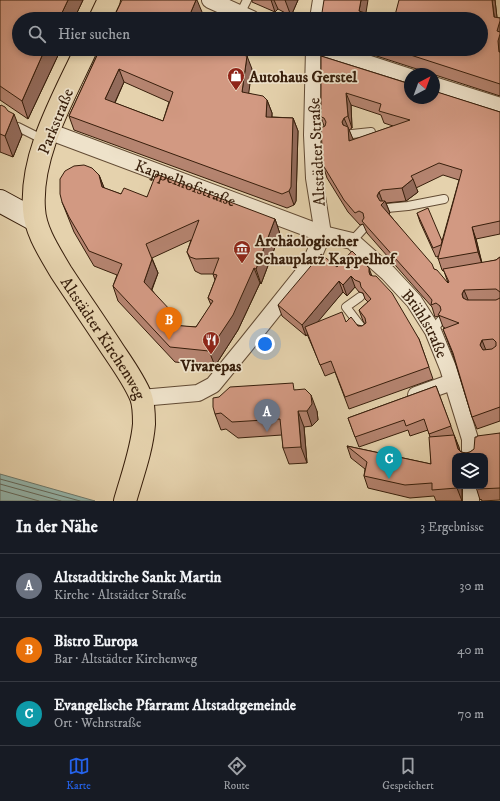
<!DOCTYPE html>
<html lang="de">
<meta charset="utf-8">
<style>
:root{--surface:#171b24;--page:#20242c;--text:#f1f3f6;--muted:#9ea1a6;--line:#363941;--accent:#2563eb}
body{margin:0;font-family:"IM FELL DW Pica",serif;background:var(--page);color:var(--text)}
.controls{position:absolute;right:12px;bottom:12px;display:grid;overflow:hidden;border-radius:8px;box-shadow:0 2px 6px #0003}
.controls button{width:36px;height:36px;display:grid;place-items:center;padding:0;border:0;border-bottom:1px solid var(--line);background:var(--surface);color:var(--text);font:20px sans-serif}
.compass{position:absolute;left:404px;top:68px;width:36px;height:36px;border-radius:50%;background:var(--surface);box-shadow:0 2px 6px #0003;rotate:41deg}
.you{position:absolute;left:265px;top:344px;width:14px;height:14px;margin:-10px;border:3px solid #fff;border-radius:50%;background:#1a73e8;box-shadow:0 0 0 6px #1a73e833}
.badge{display:grid;place-items:center;width:26px;height:26px;border-radius:50%;background:var(--accent);color:#fff;font-size:13px;font-weight:700}
.pin{position:absolute;translate:-50% -33px;filter:drop-shadow(0 1px 2px #0008)}
.pin::after{content:'';position:absolute;top:21px;width:14px;height:12px;background:inherit;clip-path:polygon(0 0,100% 0,50% 100%)}
.list{margin:0;padding:0;list-style:none}
h2{display:flex;justify-content:space-between;align-items:center;height:52px;margin:0;padding:0 16px;font-size:17px}
h2 small{font-size:13px;font-weight:400;color:var(--muted)}
.list li{display:grid;grid-template-columns:26px 1fr auto;gap:12px;align-items:center;box-sizing:border-box;height:64px;padding:0 16px;border-top:1px solid var(--line)}
.list b{display:block;font-size:15px;white-space:nowrap}
.list p{margin:0;font-size:13px;white-space:nowrap;color:var(--muted)}
.list em{font-size:13px;font-style:normal;color:var(--muted)}
.icon{flex:none;width:22px;height:22px;fill:none;stroke:currentColor;stroke-width:2;stroke-linecap:round;stroke-linejoin:round}
.map{position:relative;flex:none;width:500px;height:501px;overflow:hidden}
.search{position:absolute;background:var(--surface);box-shadow:0 2px 6px #0003;left:12px;right:12px;top:12px;height:44px;display:flex;align-items:center;gap:10px;box-sizing:border-box;padding:0 14px;border-radius:22px;color:var(--muted);font-size:15px}
.sheet{height:244px;background:var(--surface)}
nav{display:flex;justify-content:space-around;align-items:center;box-sizing:border-box;height:56px;border-top:1px solid var(--line);background:var(--surface);font-size:11px;color:var(--muted)}
nav a{display:grid;justify-items:center;gap:2px}
nav .on{color:var(--accent)}
.map>svg:first-child{display:block}
.water{fill:#96b7ad;stroke:#707a6c}
.lines{fill:none;stroke-linecap:round;stroke-linejoin:round}
.shore{stroke:#666a5c;stroke-width:1}
.service-casing{stroke:#624b34;stroke-width:10}
.minor-casing{stroke:#624b34;stroke-width:18}
.secondary-casing{stroke:#371e0b;stroke-width:24}
.primary-casing{stroke:#371e0b;stroke-width:24}
.service{stroke:#eee2ca;stroke-width:8}
.minor{stroke:#eee2ca;stroke-width:16}
.secondary{stroke:#eee2ca;stroke-width:22}
.primary{stroke:#e5d2ad;stroke-width:22}
.wall{fill:#b58470;stroke:#371e0b;fill-rule:evenodd}
.shaded-wall{fill:#936b5b;stroke:#371e0b}
.building{fill:#d29982;stroke:#371e0b;fill-rule:evenodd}
.labels{text-anchor:middle;stroke-width:3.5;stroke-linejoin:round;paint-order:stroke}
.poi-label{font-size:16px;font-weight:bold;fill:#371e0b;stroke:#eee2ca;text-anchor:start}
.street-label{font-size:16px;fill:#371e0b;stroke:#eee2ca}
</style>
<div class="map">
<svg width="500" height="501" viewBox="0 0 500 501">
<rect width="100%" height="100%" fill="#e5d2ad"/>
<filter id="stains"><feTurbulence type="fractalNoise" baseFrequency=".005" numOctaves="4"/><feColorMatrix values="0 0 0 0 .2 0 0 0 0 .09 0 0 0 0 .02 0 0 0 .5 -.17"/></filter>
<radialGradient id="worn" r=".72"><stop offset=".6" stop-color="#630" stop-opacity="0"/><stop offset="1" stop-color="#630" stop-opacity=".3"/></radialGradient>
<path class="water" d="M0,474L95,501H0Z"/>
<g class="lines">
<path class="shore" d="M0,479L80,501
M0,484L61,501
M0,490L39,501"/>
<defs>
<path id="service" d="M240,14L247,0
M18,127L44,140
M352,134L371,132
M387,208L408,206L444,199
M352,241L363,229
M360,297L346,307L365,332
M433,331L440,321"/>
<g id="minor">
<path d="M210,0L252,19"/>
<path d="M318,19L321,0"/>
<path d="M324,49L410,77"/>
<path d="M434,85L500,106"/>
<path id="s1" d="M48,131L323,234L352,241L388,273L414,301L433,331L448,368L470,439V456"/>
<path d="M416,395L452,382"/>
<path d="M141,398L198,393L213,385L245,346L309,266L323,234L314,178L312,135L314,49"/>
<path d="M471,486V501"/>
</g>
<path id="secondary" d="M0,201L35,220"/>
<g id="primary">
<path d="M100,19L109,0"/>
<path id="s2" d="M86,49C64,97 30,154 34,209C35,231 50,253 61,272C78,298 96,324 113,350C123,365 134,380 141,397C144,405 144,416 144,424C142,450 132,476 125,501"/>
</g>
</defs>
<use href="#service" class="service-casing"/>
<use href="#minor" class="minor-casing"/>
<use href="#secondary" class="secondary-casing"/>
<use href="#primary" class="primary-casing"/>
<use href="#service" class="service"/>
<use href="#minor" class="minor"/>
<use href="#secondary" class="secondary"/>
<use href="#primary" class="primary"/>
</g>
<path class="wall" d="M0,0H83L74,19H19V49H61L28,119L0,100Z
M252,0H298L291,16L278,9L275,12L252,2Z
M399,0H495L497,18H500V96L355,49H481Z
M100,49L214,50L252,69L248,93L267,100L272,113V117L293,118L298,131L296,201L294,205L287,208L74,130L69,116ZM124,82L169,102L163,121L115,103Z
M321,56L500,112V234L476,239L482,263L496,260L500,257V421L477,429L472,417L454,358L443,329L445,328L443,327L439,316L435,317L432,307L367,233L363,224L360,225L348,212L327,178L323,165L324,126L321,117ZM351,105L381,115L384,123L393,126L353,140L349,130L352,128ZM443,175L459,180L442,241L417,213L420,222L436,257L438,256V258L442,270L443,271H444L448,283L434,269L389,214L390,213L386,203L406,201L418,192L416,188Z
M0,106L22,135L13,157L0,152Z
M99,175L104,188L121,194L147,197L275,219L280,234L261,284L260,283L238,330L215,366L175,362L118,301L113,286L117,275L94,266L74,232L62,202ZM191,240L187,252L195,271L201,274H213L215,280L208,298L211,305L196,327L177,326L152,290L158,273L152,258Z
M337,267L372,276L419,339L433,379L349,409L335,372L325,376L307,334L306,336L282,316L278,305ZM355,287L359,292L363,293L365,299L368,302L359,310L363,321L365,324L362,326L346,322H317L343,292L347,296Z
M436,386L460,451L461,452L466,453L470,452L500,433V500L482,501L481,499L480,500L476,487L485,456H455L462,486V501H436L434,496L410,498L368,488L364,476L365,469L351,458L347,446L431,464L430,437L428,430L410,436L408,430L359,447L348,418Z
M296,390L317,411L318,420L312,426L304,427L307,463L289,464L283,448L282,435L238,438L226,429L221,430L215,414Z"/>
<path class="shaded-wall" d="M68,0H83L74,19H59Z
M196,0H197L202,12L199,19H188Z
M271,0H274L278,9L275,12Z
M285,0H298L291,16Z
M361,0H368L365,19L359,11Z
M492,0H495L498,26L500,21V55L499,52Z
M45,49H61L28,119L22,101Z
M247,56L252,69L247,106L242,92Z
M119,69L124,82L110,113L105,99Z
M346,93L351,105L352,128L348,116Z
M267,100L272,113L271,130L266,117Z
M14,114L22,135L13,157L5,136Z
M293,118L298,131L296,201L294,205L289,191Z
M344,118L353,139L354,153L342,122Z
M99,175L105,190L102,187Z
M413,179L418,192L406,201L402,188Z
M379,192L383,203L385,201L390,213L385,217L377,196Z
M275,219L280,234L261,284L256,269Z
M472,227L476,239L482,264L478,252Z
M152,259L158,273L149,296L144,282Z
M254,268L260,283L238,330L215,366L209,351Z
M369,268L373,279V283L369,272Z
M351,276L355,287L347,296L343,285Z
M339,281L343,292L306,336L302,325Z
M464,290L469,302L463,298L462,294Z
M172,312L178,327L160,324Z
M482,340L487,353L485,358L480,345Z
M311,395L317,411L318,420L312,426L307,411Z
M298,411L304,427L307,463L301,447Z
M454,435L459,447L461,456L458,449Z
M457,486H462V501L457,488Z"/>
<path class="building" d="M0,0H68L59,19H19V49H45L22,101L0,86Z
M122,0H196L188,19H113Z
M324,0H361L359,11L384,19H321Z
M399,0H492L494,17L500,18V21L497,31L500,32V34L498,41L499,52H500V84L392,49H481V19H394Z
M100,49H212L247,56L242,92L263,96L267,100L266,117L293,118L291,187L289,191L282,194L69,116ZM119,69L173,92L163,121L105,99Z
M321,56L410,84V98H434V91L500,112V221L472,227L478,252L438,259V258L462,170L439,163L411,176L413,179L402,188L382,190L379,192L377,196L380,201H385L381,205L432,264L434,269L437,270L448,283L449,282L443,269L496,260L500,257V292L496,289L464,290L462,294L463,298L467,300H496L500,298V407L472,417L453,353L443,329L459,323L438,315L441,310L440,306L436,303L431,305L432,300L428,295L362,221L364,218L363,213L359,211L355,213L344,200L323,165L321,128L325,126L326,122L324,118L321,117ZM346,93L381,104L379,111L410,120L349,141L348,127L343,125L342,122L344,118L348,116ZM493,339L496,342V346L492,349L483,350L480,345L482,340Z
M1,105L5,107L8,111L14,114L5,136L0,134V106Z
M84,165L92,168L99,175L102,187L121,194L124,188L147,197L156,174L275,219L256,269L254,268L233,315L209,351L170,347L113,286L122,264L89,251L69,217L62,202L60,194V179L65,171L74,166ZM199,220L187,252L190,257L196,259L219,258L213,274L217,275L208,298L213,301L196,327L160,324L172,312L144,282L152,259L146,244Z
M428,208L442,241L441,245L433,248L417,213Z
M352,251L369,268V272L370,275L373,276H376L392,293L419,339L429,367L345,397L331,361L320,365L305,327L342,312L346,322L351,317L358,326H362L366,323L365,318L359,310L371,299L361,287L360,282L355,280L351,276L343,285L339,281L302,325L278,305L321,254L337,267Z
M293,383L294,390L305,389L311,395L312,404L307,411H298L301,447L283,448L280,419L232,422L221,413L215,414L213,407V398L219,397L230,387Z
M436,386L451,426L429,434L424,419L406,426L404,420L355,437L348,418Z
M500,433V488L478,489V487H476V486H485V456H455V486H457V488L432,490V483L405,485L364,476L367,462L347,446L431,464L429,437L454,435L458,449L461,452L466,453L470,452L474,449L475,437H477V436Z"/>
<defs>
<symbol id="shop-pin" viewBox="-11 -11 22 30"><path d="M0 17L-7.5 6A9.5 9.5 0 1 1 7.5 6Z" fill="#8f2418" stroke="#eee2ca"/><path d="M-5-2.5h2.3a2.7 3.5 0 0 1 5.4 0H5L5.5 6h-11ZM-1.5-2.5h3a1.5 2.3 0 0 0-3 0Z" fill="#fff"/></symbol>
<symbol id="museum-pin" viewBox="-11 -11 22 30"><path d="M0 17L-7.5 6A9.5 9.5 0 1 1 7.5 6Z" fill="#8f2418" stroke="#eee2ca"/><path d="M0-6L6-3V-2H-6V-3ZM-5-1h2V3h-2ZM-1-1h2V3h-2ZM3-1h2V3H3ZM-6 4H6V6H-6Z" fill="#fff"/></symbol>
<symbol id="restaurant-pin" viewBox="-11 -11 22 30"><path d="M0 17L-7.5 6A9.5 9.5 0 1 1 7.5 6Z" fill="#8f2418" stroke="#eee2ca"/><path d="M-5-6h1v4h1v-4h1v4h1v-4h1v5L-1.5 .5V6h-2V.5L-5-1ZM5-6V6H3V1.5H1.5Q1.5-4 5-6Z" fill="#fff"/></symbol>
</defs>
<g fill-rule="evenodd">
<use href="#shop-pin" x="226" y="66" width="20" height="27"/>
<use href="#museum-pin" x="232" y="239" width="20" height="27"/>
<use href="#restaurant-pin" x="201" y="330" width="20" height="27"/>
</g>
<g class="labels">
<g class="poi-label">
<text x="249" y="82">Autohaus Gerstel</text>
<text x="255" y="246">Archäologischer<tspan x="255" dy="18">Schauplatz Kappelhof</tspan></text>
<text x="211" y="371" text-anchor="middle">Vivarepas</text>
</g>
<g class="street-label">
<text transform="translate(55 121) rotate(-68)" y="6">Parkstraße</text>
<text transform="translate(316 152) rotate(-93)" y="6">Altstädter Straße</text>
<text dy="6" stroke="none"><textPath href="#s1" startOffset="147">Kappelhofstraße</textPath></text>
<text dy="6" stroke="none"><textPath href="#s1" startOffset="435">Brühlstraße</textPath></text>
<text dy="6" stroke="none"><textPath href="#s2" startOffset="318">Altstädter Kirchenweg</textPath></text>
</g>
</g>
<rect width="100%" height="100%" filter="url(#stains)"/>
<rect width="100%" height="100%" fill="url(#worn)"/>
</svg>
<div class="controls">
<button><svg class="icon" aria-label="layers" viewBox="0 0 24 24"><path d="M12 4l9 5-9 5-9-5zM3 14l9 5 9-5"/></svg></button>
</div>
<svg class="compass" viewBox="-18 -18 36 36"><path d="M0-13l5 13h-10z" fill="#e53935"/><path d="M0 13l5-13h-10z" fill="#9ea1a6"/></svg>
<div class="you"></div>
<div class="pin badge" style="left:267px;top:432px;background:#6b7280">A</div>
<div class="pin badge" style="left:169px;top:340px;background:#e8710a">B</div>
<div class="pin badge" style="left:389px;top:479px;background:#0f9aa8">C</div>
<div class="search"><svg class="icon" aria-label="search" viewBox="0 0 24 24"><circle cx="10" cy="10" r="6"/><path d="M15 15l6 6"/></svg>Hier suchen</div>
</div>
<section class="sheet">
<h2>In der Nähe<small>3 Ergebnisse</small></h2>
<ul class="list">
<li><span class="badge" style="background:#6b7280">A</span><div><b>Altstadtkirche Sankt Martin</b><p>Kirche · Altstädter Straße</p></div><em>30 m</em></li>
<li><span class="badge" style="background:#e8710a">B</span><div><b>Bistro Europa</b><p>Bar · Altstädter Kirchenweg</p></div><em>40 m</em></li>
<li><span class="badge" style="background:#0f9aa8">C</span><div><b>Evangelische Pfarramt Altstadtgemeinde</b><p>Ort · Wehrstraße</p></div><em>70 m</em></li>
</ul>
</section>
<nav>
<a class="on"><svg class="icon" aria-label="map" viewBox="0 0 24 24"><path d="M3 6l6-2 6 2 6-2v14l-6 2-6-2-6 2zM9 4v14M15 6v14"/></svg>Karte</a>
<a><svg class="icon" aria-label="directions" viewBox="0 0 24 24"><path d="M12 3l9 9-9 9-9-9zM9 14v-3h6M13 9l2 2-2 2"/></svg>Route</a>
<a><svg class="icon" aria-label="saved" viewBox="0 0 24 24"><path d="M7 4h10v16l-5-4-5 4z"/></svg>Gespeichert</a>
</nav>
